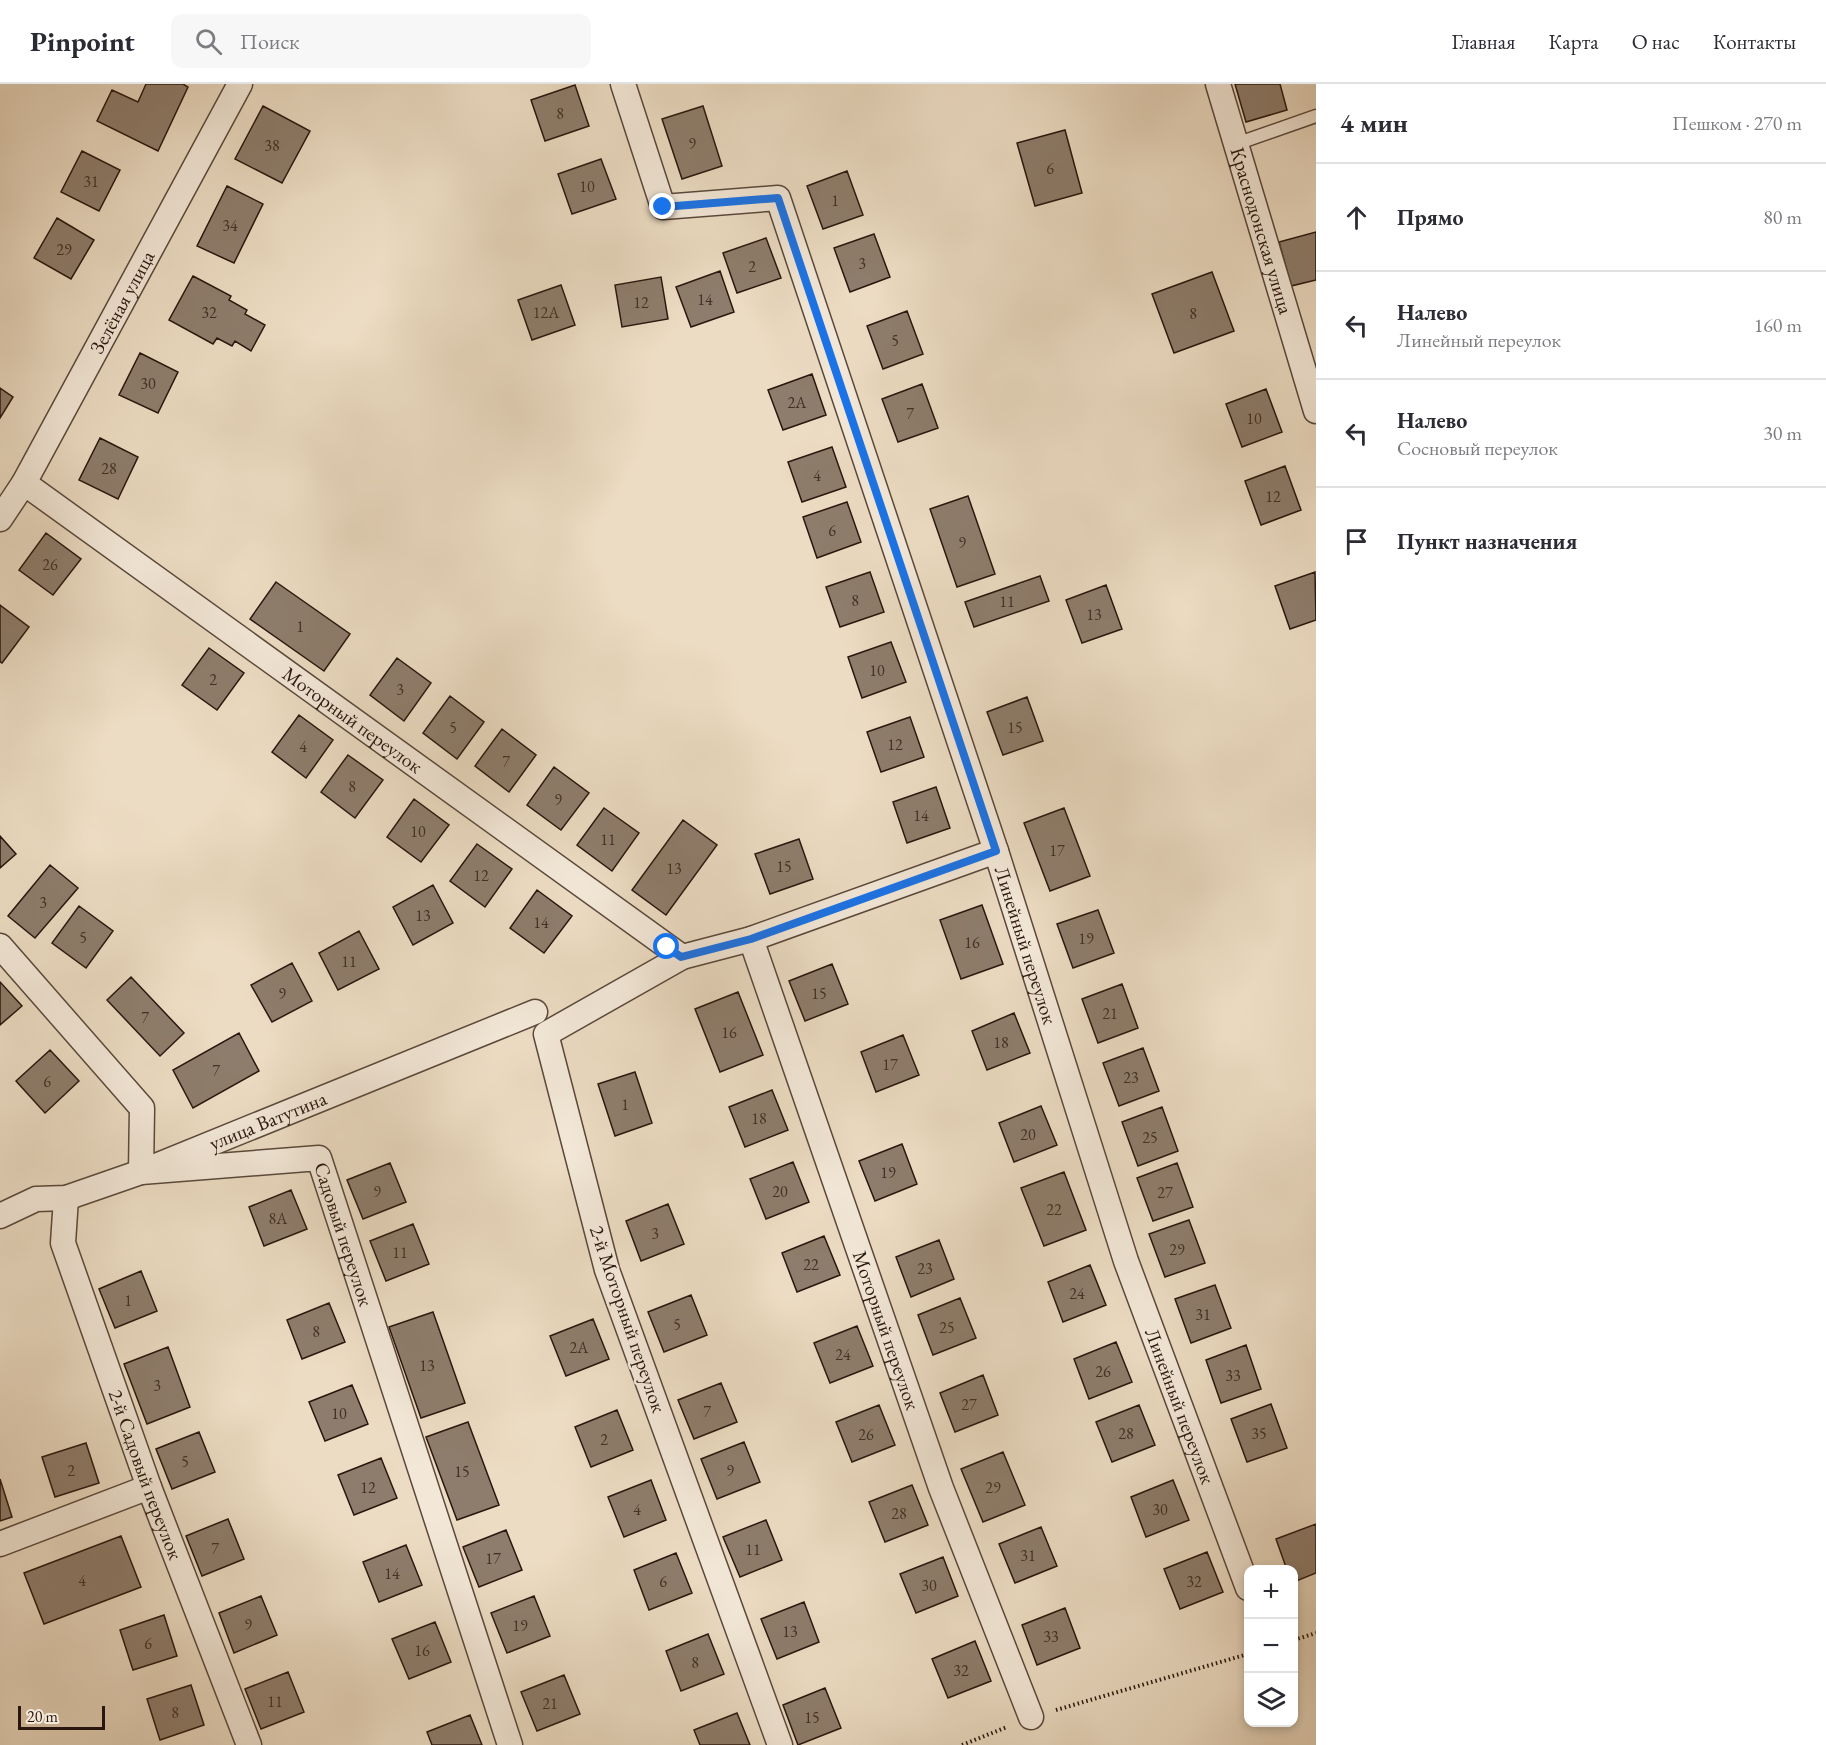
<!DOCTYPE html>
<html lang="ru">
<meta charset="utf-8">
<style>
:root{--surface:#fff;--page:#f7f7f7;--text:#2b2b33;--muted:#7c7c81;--line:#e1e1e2}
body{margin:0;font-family:"EB Garamond",serif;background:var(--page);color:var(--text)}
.controls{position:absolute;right:18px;bottom:18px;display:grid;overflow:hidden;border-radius:12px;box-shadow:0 3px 9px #0003}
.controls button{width:54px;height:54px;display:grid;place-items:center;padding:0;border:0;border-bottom:2px solid var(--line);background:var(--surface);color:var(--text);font:30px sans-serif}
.scale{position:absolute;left:18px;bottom:15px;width:87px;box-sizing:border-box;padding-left:6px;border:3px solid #29160e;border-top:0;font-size:16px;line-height:21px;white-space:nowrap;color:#29160e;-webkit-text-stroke:4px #f3e8d8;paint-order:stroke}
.stop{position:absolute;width:18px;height:18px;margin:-14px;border:4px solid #1a73e8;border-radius:50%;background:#fff}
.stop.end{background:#1a73e8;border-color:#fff;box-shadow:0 2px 6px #0008}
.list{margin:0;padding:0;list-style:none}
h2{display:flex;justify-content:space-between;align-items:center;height:78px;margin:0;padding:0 24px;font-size:26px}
h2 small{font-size:20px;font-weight:400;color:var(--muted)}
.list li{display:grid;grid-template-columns:39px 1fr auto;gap:18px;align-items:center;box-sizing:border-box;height:108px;padding:0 24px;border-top:2px solid var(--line)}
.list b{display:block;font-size:22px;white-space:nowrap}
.list p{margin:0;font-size:20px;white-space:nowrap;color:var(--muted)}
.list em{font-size:20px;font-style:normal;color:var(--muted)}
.icon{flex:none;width:33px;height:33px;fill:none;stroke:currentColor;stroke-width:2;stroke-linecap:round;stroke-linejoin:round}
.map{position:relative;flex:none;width:1316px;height:1661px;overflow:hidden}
header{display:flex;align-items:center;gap:36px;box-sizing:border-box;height:84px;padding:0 30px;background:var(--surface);border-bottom:2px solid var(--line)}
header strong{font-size:28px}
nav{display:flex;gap:33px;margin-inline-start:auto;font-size:21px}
.search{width:420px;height:54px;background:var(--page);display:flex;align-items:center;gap:15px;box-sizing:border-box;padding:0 21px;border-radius:12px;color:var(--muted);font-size:22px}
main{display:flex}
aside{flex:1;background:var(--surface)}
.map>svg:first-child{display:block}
.building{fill:#8e7d6c;stroke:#29160e;stroke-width:1.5}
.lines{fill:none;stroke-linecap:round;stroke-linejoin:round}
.service-casing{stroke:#5a483b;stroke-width:15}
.minor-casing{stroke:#5a483b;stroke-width:27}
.path{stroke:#29160e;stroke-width:4;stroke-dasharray:1.5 3;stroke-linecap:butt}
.service{stroke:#f3e8d8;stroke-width:12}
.minor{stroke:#f3e8d8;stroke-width:24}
.route{stroke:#1a73e8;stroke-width:8}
.labels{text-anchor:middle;stroke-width:5;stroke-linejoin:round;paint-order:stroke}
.number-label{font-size:16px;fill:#423026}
.street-label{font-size:20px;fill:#29160e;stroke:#f3e8d8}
</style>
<header>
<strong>Pinpoint</strong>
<div class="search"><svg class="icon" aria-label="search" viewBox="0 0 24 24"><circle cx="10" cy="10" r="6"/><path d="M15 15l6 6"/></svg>Поиск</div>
<nav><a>Главная</a><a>Карта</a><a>О нас</a><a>Контакты</a></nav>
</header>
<main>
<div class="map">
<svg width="1316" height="1661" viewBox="0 0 1316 1661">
<rect width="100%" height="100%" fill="#ecdcc3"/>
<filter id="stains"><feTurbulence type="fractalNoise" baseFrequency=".00333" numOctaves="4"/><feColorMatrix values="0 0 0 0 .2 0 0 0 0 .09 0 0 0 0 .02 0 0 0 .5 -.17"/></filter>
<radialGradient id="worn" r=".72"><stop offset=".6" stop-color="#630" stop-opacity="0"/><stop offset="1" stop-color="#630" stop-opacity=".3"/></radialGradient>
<path class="building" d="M146,0H183L188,3L158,67L97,37L112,6L138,18Z
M1235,0H1280L1287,26L1246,38Z
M575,1L589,42L545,57L531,16Z
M263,22L310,47L282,99L235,75Z
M703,22L722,82L682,95L662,35Z
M1065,46L1082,109L1035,122L1017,59Z
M82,67L120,86L99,127L61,108Z
M601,75L616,115L572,130L558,90Z
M847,87L863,131L823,145L807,102Z
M227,102L263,120L234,179L197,162Z
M57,134L94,156L71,195L34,174Z
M1316,148V196L1291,202L1279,158Z
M874,150L890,193L850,208L834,164Z
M766,154L781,194L737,209L723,169Z
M720,187L734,228L691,243L676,203Z
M1212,188L1234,247L1174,269L1152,210Z
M193,192L231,212L229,216L247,226L245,230L265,241L251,267L235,257L232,262L217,254L213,260L169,236Z
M661,193L668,235L622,243L615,201Z
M561,201L575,241L532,256L518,216Z
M907,227L923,270L883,285L867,242Z
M140,269L178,288L158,329L119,311Z
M812,290L826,331L783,346L768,306Z
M922,300L938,344L898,358L882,315Z
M0,304L13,313L0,334Z
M1266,305L1282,348L1242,363L1226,320Z
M100,354L138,373L118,415L79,396Z
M832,363L846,403L802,418L788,378Z
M1285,382L1301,426L1261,441L1245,397Z
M968,412L995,490L957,503L930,425Z
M847,418L861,458L817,474L803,433Z
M46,449L81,475L53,511L19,486Z
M870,488L884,528L840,543L826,503Z
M1315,488L1316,536L1290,545L1275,502Z
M1040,492L1049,517L974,543L965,518Z
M276,498L350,550L324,587L250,535Z
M1106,501L1122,545L1082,559L1066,516Z
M0,521L29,543L2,579L0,578Z
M891,558L906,598L862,614L848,573Z
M209,564L244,589L217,626L182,601Z
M397,574L431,599L404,637L370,611Z
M450,612L484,638L457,675L423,649Z
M1027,613L1043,657L1003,671L987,628Z
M299,631L333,656L306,694L272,668Z
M910,633L924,673L881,688L867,648Z
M502,645L536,671L509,708L475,682Z
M348,671L383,696L355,734L321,708Z
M554,683L589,709L561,746L527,721Z
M936,703L950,744L907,759L893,718Z
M414,715L449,741L421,778L387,753Z
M604,724L639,749L612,787L577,761Z
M1064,724L1090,792L1050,807L1024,739Z
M683,736L717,761L666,831L632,806Z
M0,752L16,770L0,784Z
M799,755L813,795L770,810L755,770Z
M477,760L512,785L485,823L450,797Z
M50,781L78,804L35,854L8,832Z
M433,801L453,839L413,861L393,823Z
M537,806L572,832L544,869L510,844Z
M982,821L1003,880L961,895L940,836Z
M79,822L113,847L86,884L52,859Z
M1098,826L1114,869L1073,884L1057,840Z
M359,847L379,885L338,906L319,869Z
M292,879L312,917L272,938L251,901Z
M832,880L848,920L805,937L789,897Z
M131,893L184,949L160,972L107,916Z
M0,898L22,922L0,941Z
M1122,900L1138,944L1098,959L1082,915Z
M738,908L763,971L720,988L695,925Z
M1014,929L1030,969L987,986L972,947Z
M239,949L259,987L193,1024L173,986Z
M903,951L919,991L876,1008L861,968Z
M1143,964L1159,1007L1119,1022L1103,979Z
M50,966L79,997L45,1029L16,997Z
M635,988L652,1039L615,1052L598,1000Z
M772,1006L788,1046L745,1063L729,1023Z
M1041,1022L1057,1061L1014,1078L999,1039Z
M1162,1023L1178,1067L1138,1082L1122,1038Z
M902,1060L917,1100L875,1117L859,1077Z
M793,1078L809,1118L766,1135L750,1095Z
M390,1079L406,1118L363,1135L347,1096Z
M1177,1079L1193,1123L1153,1137L1137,1094Z
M1064,1088L1086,1146L1044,1162L1021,1104Z
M291,1106L307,1145L264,1162L249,1123Z
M668,1120L684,1160L641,1177L626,1137Z
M1189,1136L1205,1179L1165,1193L1149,1150Z
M413,1140L429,1180L386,1197L370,1157Z
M824,1152L840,1191L797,1208L782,1169Z
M939,1156L954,1195L911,1213L896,1173Z
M1090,1181L1106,1221L1063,1238L1048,1198Z
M141,1187L157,1227L115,1244L99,1205Z
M1215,1201L1231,1244L1191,1259L1175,1215Z
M691,1211L707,1251L664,1268L648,1228Z
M960,1214L976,1254L933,1271L918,1231Z
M329,1219L345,1258L302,1275L287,1236Z
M433,1228L465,1319L421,1334L389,1243Z
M593,1235L609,1275L566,1292L550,1252Z
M857,1242L873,1282L830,1299L814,1259Z
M1116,1258L1132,1298L1089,1315L1074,1275Z
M1246,1261L1261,1305L1221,1319L1206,1276Z
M168,1263L190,1323L147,1340L124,1280Z
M983,1291L998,1331L955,1348L940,1309Z
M721,1299L737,1338L694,1355L678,1316Z
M352,1301L368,1340L325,1357L309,1318Z
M1271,1320L1287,1364L1247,1378L1231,1335Z
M879,1321L895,1361L852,1378L836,1338Z
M1139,1321L1155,1361L1112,1378L1096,1338Z
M617,1326L633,1366L591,1383L575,1343Z
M468,1338L499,1421L457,1436L426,1353Z
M199,1348L215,1388L172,1405L156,1365Z
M744,1358L760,1398L717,1415L701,1375Z
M86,1359L99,1399L55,1413L42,1373Z
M1003,1368L1025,1421L983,1438L961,1385Z
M381,1374L397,1414L354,1431L338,1391Z
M0,1395L12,1433L0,1437Z
M651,1396L666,1436L624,1453L608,1413Z
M1173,1396L1189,1436L1146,1453L1131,1413Z
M912,1401L928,1441L885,1458L869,1418Z
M228,1435L244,1475L202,1492L186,1452Z
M766,1436L782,1476L740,1493L723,1453Z
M1316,1440V1489L1294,1498V1486H1287L1276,1455Z
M1041,1443L1057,1482L1015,1499L999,1460Z
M506,1446L522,1486L479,1503L463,1463Z
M121,1452L141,1503L44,1540L24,1489Z
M406,1461L422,1501L379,1518L363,1478Z
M1207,1468L1223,1508L1180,1525L1164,1485Z
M676,1469L692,1509L649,1526L634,1486Z
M943,1473L958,1512L916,1529L900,1490Z
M261,1512L277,1551L234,1569L219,1529Z
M534,1512L550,1552L507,1569L491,1529Z
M804,1518L819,1558L777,1575L761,1535Z
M1065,1524L1080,1564L1037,1581L1022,1541Z
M164,1531L177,1572L133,1586L120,1546Z
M435,1538L451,1578L409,1595L392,1555Z
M708,1550L724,1590L681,1607L666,1567Z
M975,1557L991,1597L948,1614L932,1575Z
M288,1588L304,1628L261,1645L245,1605Z
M564,1591L580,1630L537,1647L521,1608Z
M191,1601L204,1641L160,1656L147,1615Z
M825,1604L841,1644L798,1661L783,1621Z
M737,1629L750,1661H700L694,1646Z
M470,1631L482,1661H432L427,1648Z"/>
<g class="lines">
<defs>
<path id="service" d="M1236,60L1316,32"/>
<g id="minor">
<path id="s1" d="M623,0L663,123L778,114L996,767L1126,1177L1248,1504"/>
<path id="s2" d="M1218,0L1316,327"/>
<path id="s3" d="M24,399L682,873"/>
<path id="s4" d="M0,435L24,399L240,0"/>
<path id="s5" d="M751,855L941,1404L1031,1633"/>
<path id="s6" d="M0,862L142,1024L141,1088L319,1074L510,1661"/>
<path id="s7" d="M66,1114L63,1159L149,1403L249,1661"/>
<path id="s8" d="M0,1132L36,1115L66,1114L141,1088L535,928"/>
<path d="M0,1460L149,1403"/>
<path d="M780,1661L607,1186L546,950L682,873L751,855L996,767"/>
</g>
</defs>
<use href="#service" class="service-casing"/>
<use href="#minor" class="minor-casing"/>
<path class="path" d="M1294,1556L1316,1549
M1056,1626L1248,1570
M962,1661L1007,1643"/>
<use href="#service" class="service"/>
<use href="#minor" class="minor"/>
</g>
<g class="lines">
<path class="route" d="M663,123L778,114L996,767L751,855L681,873L667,863"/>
</g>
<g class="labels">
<g class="number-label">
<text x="560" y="35">8</text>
<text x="692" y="65">9</text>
<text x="272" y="67">38</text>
<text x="1050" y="90">6</text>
<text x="91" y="103">31</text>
<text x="587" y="108">10</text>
<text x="835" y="122">1</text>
<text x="230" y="147">34</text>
<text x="64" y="171">29</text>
<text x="862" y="185">3</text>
<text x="752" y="188">2</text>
<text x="705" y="221">14</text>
<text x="641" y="224">12</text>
<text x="209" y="234">32</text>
<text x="546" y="234">12А</text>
<text x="1193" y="235">8</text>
<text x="895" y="262">5</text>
<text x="148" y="305">30</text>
<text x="797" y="324">2А</text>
<text x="910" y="335">7</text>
<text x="1254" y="340">10</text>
<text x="109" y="390">28</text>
<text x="817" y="397">4</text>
<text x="1273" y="418">12</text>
<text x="832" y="452">6</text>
<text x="962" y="464">9</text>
<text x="50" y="486">26</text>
<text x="855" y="522">8</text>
<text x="1007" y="523">11</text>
<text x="1094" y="536">13</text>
<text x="300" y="548">1</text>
<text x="877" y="592">10</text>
<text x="213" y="601">2</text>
<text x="400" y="611">3</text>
<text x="453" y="649">5</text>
<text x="1015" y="649">15</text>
<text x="895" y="666">12</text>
<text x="303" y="668">4</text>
<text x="506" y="683">7</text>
<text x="352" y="708">8</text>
<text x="558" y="721">9</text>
<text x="921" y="737">14</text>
<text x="418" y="753">10</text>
<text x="608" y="761">11</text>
<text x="1057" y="772">17</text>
<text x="784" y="788">15</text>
<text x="674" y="790">13</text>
<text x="481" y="797">12</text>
<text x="43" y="824">3</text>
<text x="423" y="837">13</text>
<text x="541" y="844">14</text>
<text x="83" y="859">5</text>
<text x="1086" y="860">19</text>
<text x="972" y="864">16</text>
<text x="349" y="883">11</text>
<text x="282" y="915">9</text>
<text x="819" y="915">15</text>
<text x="1110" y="935">21</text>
<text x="145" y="939">7</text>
<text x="729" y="954">16</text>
<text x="1001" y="964">18</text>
<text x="890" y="986">17</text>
<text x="216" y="992">7</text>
<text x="1131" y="999">23</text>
<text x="47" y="1003">6</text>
<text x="625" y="1026">1</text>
<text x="759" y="1040">18</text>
<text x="1028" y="1056">20</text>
<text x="1150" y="1059">25</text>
<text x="888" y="1094">19</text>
<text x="377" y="1113">9</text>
<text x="780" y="1113">20</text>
<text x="1165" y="1114">27</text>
<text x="1054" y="1131">22</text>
<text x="278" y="1140">8А</text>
<text x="655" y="1155">3</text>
<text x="1177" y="1171">29</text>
<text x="400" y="1174">11</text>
<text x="811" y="1186">22</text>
<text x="925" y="1190">23</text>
<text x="1077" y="1215">24</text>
<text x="128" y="1222">1</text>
<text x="1203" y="1236">31</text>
<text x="677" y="1246">5</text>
<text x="947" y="1249">25</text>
<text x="316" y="1253">8</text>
<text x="579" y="1269">2А</text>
<text x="843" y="1276">24</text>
<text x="427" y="1287">13</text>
<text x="1103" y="1293">26</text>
<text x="1233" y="1297">33</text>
<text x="157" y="1307">3</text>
<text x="969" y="1326">27</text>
<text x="707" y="1333">7</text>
<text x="339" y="1335">10</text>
<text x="1126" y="1355">28</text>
<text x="1259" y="1355">35</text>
<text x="866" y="1356">26</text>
<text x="604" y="1361">2</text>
<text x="185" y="1383">5</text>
<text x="71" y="1392">2</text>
<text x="730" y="1392">9</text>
<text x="462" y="1393">15</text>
<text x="368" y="1409">12</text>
<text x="993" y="1409">29</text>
<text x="637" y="1431">4</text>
<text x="1160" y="1431">30</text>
<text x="899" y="1435">28</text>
<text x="215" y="1470">7</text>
<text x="753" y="1471">11</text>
<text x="1028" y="1477">31</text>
<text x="493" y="1480">17</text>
<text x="392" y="1495">14</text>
<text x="82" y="1502">4</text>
<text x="663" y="1503">6</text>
<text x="1194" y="1503">32</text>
<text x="929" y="1507">30</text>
<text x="248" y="1546">9</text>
<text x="520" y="1547">19</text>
<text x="790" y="1553">13</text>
<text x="1051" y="1558">33</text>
<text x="148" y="1565">6</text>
<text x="422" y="1572">16</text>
<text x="695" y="1584">8</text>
<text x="961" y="1592">32</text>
<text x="275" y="1623">11</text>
<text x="550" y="1625">21</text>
<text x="175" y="1634">8</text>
<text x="812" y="1639">15</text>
</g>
<g class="street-label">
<text dy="7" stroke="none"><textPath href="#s2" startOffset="153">Краснодонская улица</textPath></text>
<text dy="7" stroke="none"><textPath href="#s4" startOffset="249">Зелёная улица</textPath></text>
<text dy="7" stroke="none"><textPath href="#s3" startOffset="405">Моторный переулок</textPath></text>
<text dy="7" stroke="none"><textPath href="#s1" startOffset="1032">Линейный переулок</textPath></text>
<text dy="7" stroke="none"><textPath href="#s8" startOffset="286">улица Ватутина</textPath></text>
<text dy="7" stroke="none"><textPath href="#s6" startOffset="538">Садовый переулок</textPath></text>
<text transform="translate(628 1235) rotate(71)" y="7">2-й Моторный переулок</text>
<text dy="7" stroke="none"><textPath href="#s5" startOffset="414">Моторный переулок</textPath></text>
<text dy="7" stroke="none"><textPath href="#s1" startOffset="1518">Линейный переулок</textPath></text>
<text dy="7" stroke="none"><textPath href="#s7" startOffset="291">2-й Садовый переулок</textPath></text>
</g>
</g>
<rect width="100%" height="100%" filter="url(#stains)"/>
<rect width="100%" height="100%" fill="url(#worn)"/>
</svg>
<div class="controls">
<button>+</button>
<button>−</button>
<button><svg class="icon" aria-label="layers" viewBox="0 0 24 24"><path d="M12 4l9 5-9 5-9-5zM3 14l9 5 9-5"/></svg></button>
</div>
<div class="scale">20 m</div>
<div class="stop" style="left:667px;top:863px"></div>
<div class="stop end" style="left:663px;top:123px"></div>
</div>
<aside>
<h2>4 мин<small>Пешком · 270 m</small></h2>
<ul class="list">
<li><svg class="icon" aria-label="ahead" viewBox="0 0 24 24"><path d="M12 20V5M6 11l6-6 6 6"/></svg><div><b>Прямо</b></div><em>80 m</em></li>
<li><svg class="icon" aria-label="left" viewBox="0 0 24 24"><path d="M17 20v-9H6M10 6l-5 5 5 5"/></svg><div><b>Налево</b><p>Линейный переулок</p></div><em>160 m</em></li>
<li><svg class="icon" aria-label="left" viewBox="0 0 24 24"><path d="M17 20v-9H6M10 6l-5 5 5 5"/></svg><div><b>Налево</b><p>Сосновый переулок</p></div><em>30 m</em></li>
<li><svg class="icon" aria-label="arrive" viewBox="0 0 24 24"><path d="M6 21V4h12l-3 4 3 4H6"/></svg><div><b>Пункт назначения</b></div></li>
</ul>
</aside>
</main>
